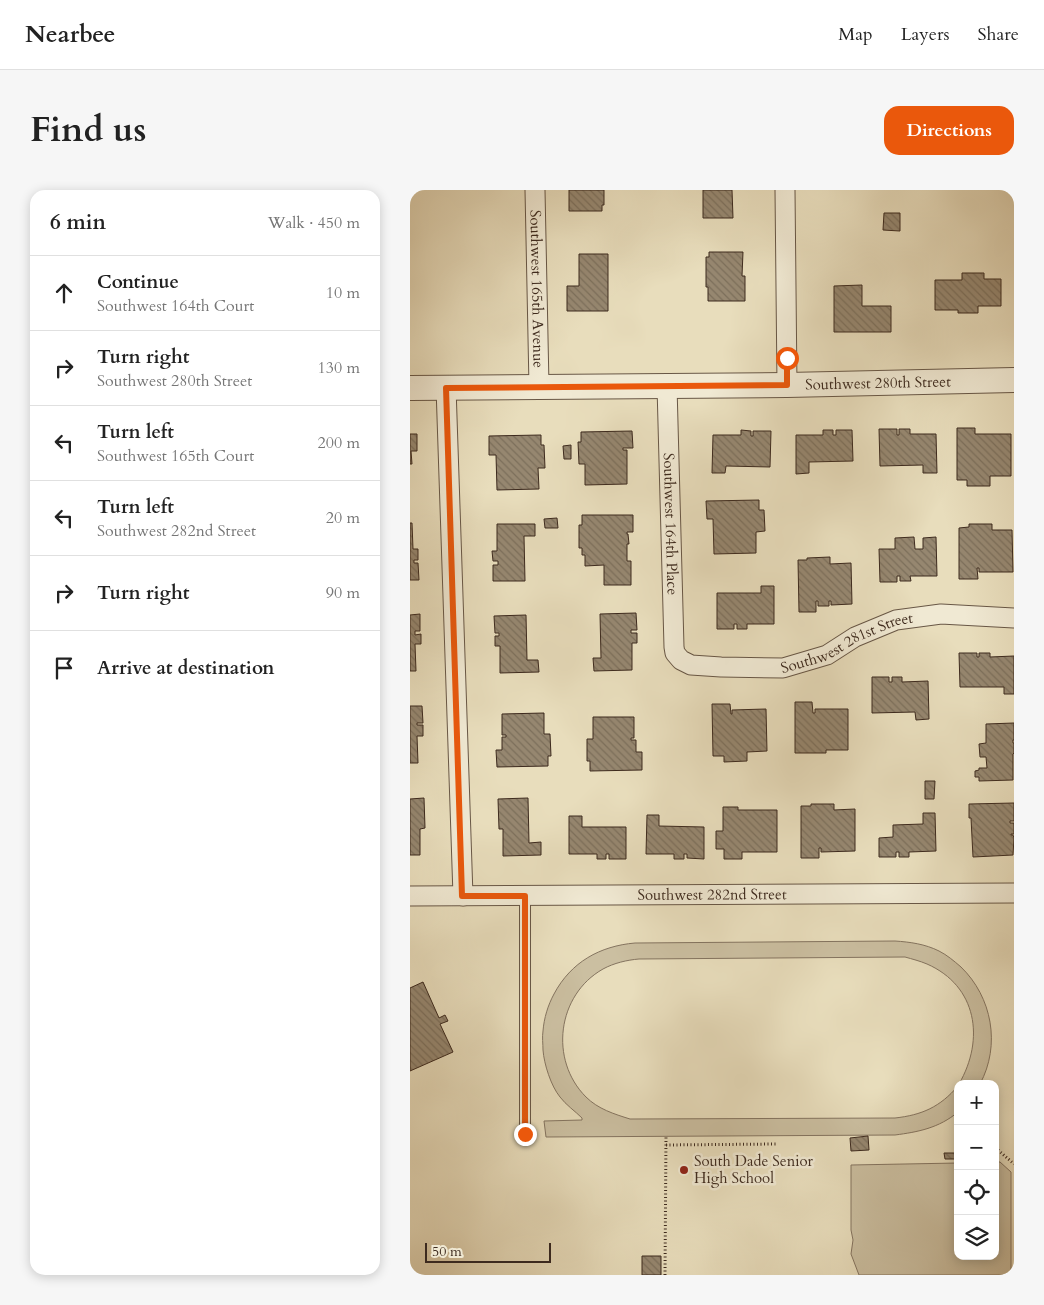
<!DOCTYPE html>
<meta charset="utf-8">
<style>
:root{--surface:#fff;--page:#f6f6f6;--text:#222;--muted:#767676;--line:#e0e0e0;--accent:#ea580c}
body{margin:0;font-family:Cardo,serif;background:var(--page);color:var(--text)}
.controls{position:absolute;right:15px;bottom:15px;display:grid;overflow:hidden;border-radius:10px;box-shadow:0 2px 12px #0003}
.controls button{width:45px;height:45px;display:grid;place-items:center;padding:0;border:0;border-bottom:1px solid var(--line);background:var(--surface);color:var(--text);font:25px sans-serif}
.scale{position:absolute;left:15px;bottom:12px;width:126px;box-sizing:border-box;padding-left:5px;border:2px solid #3d2a1e;border-top:0;font-size:14px;line-height:18px;white-space:nowrap;color:#3d2a1e;-webkit-text-stroke:4px #f0e9d3;paint-order:stroke}
.stop{position:absolute;width:15px;height:15px;margin:-11px;border:4px solid #ea580c;border-radius:50%;background:#fff}
.stop.end{background:#ea580c;border-color:#fff;box-shadow:0 1px 5px #0008}
.list{margin:0;padding:0;list-style:none}
h2{display:flex;justify-content:space-between;align-items:center;height:65px;margin:0;padding:0 20px;font-size:21px}
h2 small{font-size:16px;font-weight:400;color:var(--muted)}
.list li{display:grid;grid-template-columns:32px 1fr auto;gap:15px;align-items:center;box-sizing:border-box;height:75px;padding:0 20px;border-top:1px solid var(--line)}
.list b{display:block;font-size:19px;white-space:nowrap}
.list p{margin:0;font-size:16px;white-space:nowrap;color:var(--muted)}
.list em{font-size:16px;font-style:normal;color:var(--muted)}
.icon{flex:none;width:28px;height:28px;fill:none;stroke:currentColor;stroke-width:2;stroke-linecap:round;stroke-linejoin:round}
.map{position:relative;flex:none;width:604px;height:1085px;overflow:hidden;border-radius:15px}
header{display:flex;align-items:center;gap:30px;box-sizing:border-box;height:70px;padding:0 25px;background:var(--surface);border-bottom:1px solid var(--line)}
header strong{font-size:24px}
nav{display:flex;gap:28px;margin-inline-start:auto;font-size:18px}
.intro{display:flex;align-items:center;justify-content:space-between;box-sizing:border-box;height:120px;padding:0 30px}
h1{margin:0;font-size:35px}
.button{padding:12px 22px;border-radius:15px;background:var(--accent);color:#fff;font-size:18px;font-weight:700}
main{display:flex;gap:30px;padding:0 30px}
aside{flex:1;background:var(--surface);border-radius:15px;box-shadow:0 2px 12px #0003}
.map>svg:first-child{display:block}
.grass{fill:#cbbfa1;stroke:#847460}
.building{fill:url(#building-back-hatch);stroke:#3d2a1e}
.lines{fill:none;stroke-linecap:round;stroke-linejoin:round}
.service-casing{stroke:#685746;stroke-width:12}
.minor-casing{stroke:#685746;stroke-width:21}
.tertiary-casing{stroke:#685746;stroke-width:26}
.path{stroke:#3d2a1e;stroke-width:3;stroke-dasharray:1 2.5;stroke-linecap:butt}
.service{stroke:#f0e9d3;stroke-width:10}
.minor{stroke:#f0e9d3;stroke-width:19}
.tertiary{stroke:#f0e9d3;stroke-width:24}
.route{stroke:#ea580c;stroke-width:6}
.poi-dot{fill:#8f2418;stroke:#f0e9d3;stroke-width:2}
.labels{text-anchor:middle;stroke-width:5;stroke-linejoin:round;paint-order:stroke}
.street-label{font-size:15px;fill:#3d2a1e;stroke:#f0e9d3}
.poi-label{font-size:15px;fill:#3d2a1e;stroke:#f0e9d3;text-anchor:start}
</style>
<header>
<strong>Nearbee</strong>
<nav><a>Map</a><a>Layers</a><a>Share</a></nav>
</header>
<div class="intro"><h1>Find us</h1><a class="button">Directions</a></div>
<main>
<aside>
<h2>6 min<small>Walk · 450 m</small></h2>
<ul class="list">
<li><svg class="icon" aria-label="ahead" viewBox="0 0 24 24"><path d="M12 20V5M6 11l6-6 6 6"/></svg><div><b>Continue</b><p>Southwest 164th Court</p></div><em>10 m</em></li>
<li><svg class="icon" aria-label="right" viewBox="0 0 24 24"><path d="M7 20v-9h11M14 6l5 5-5 5"/></svg><div><b>Turn right</b><p>Southwest 280th Street</p></div><em>130 m</em></li>
<li><svg class="icon" aria-label="left" viewBox="0 0 24 24"><path d="M17 20v-9H6M10 6l-5 5 5 5"/></svg><div><b>Turn left</b><p>Southwest 165th Court</p></div><em>200 m</em></li>
<li><svg class="icon" aria-label="left" viewBox="0 0 24 24"><path d="M17 20v-9H6M10 6l-5 5 5 5"/></svg><div><b>Turn left</b><p>Southwest 282nd Street</p></div><em>20 m</em></li>
<li><svg class="icon" aria-label="right" viewBox="0 0 24 24"><path d="M7 20v-9h11M14 6l5 5-5 5"/></svg><div><b>Turn right</b></div><em>90 m</em></li>
<li><svg class="icon" aria-label="arrive" viewBox="0 0 24 24"><path d="M6 21V4h12l-3 4 3 4H6"/></svg><div><b>Arrive at destination</b></div></li>
</ul>
</aside>
<div class="map">
<svg width="604" height="1085" viewBox="0 0 604 1085">
<defs>
<pattern id="building-back-hatch" width="6" height="6" patternUnits="userSpaceOnUse" patternTransform="scale(1.25)"><rect width="6" height="6" fill="#968770"/><path d="M-1 5l2 2M0 0l6 6M5-1l2 2" fill="none" stroke="#7c6f5b"/></pattern>
</defs>
<rect width="100%" height="100%" fill="#e8ddbc"/>
<filter id="stains"><feTurbulence type="fractalNoise" baseFrequency=".004" numOctaves="4"/><feColorMatrix values="0 0 0 0 .2 0 0 0 0 .09 0 0 0 0 .02 0 0 0 .5 -.17"/></filter>
<radialGradient id="worn" r=".72"><stop offset=".6" stop-color="#630" stop-opacity="0"/><stop offset="1" stop-color="#630" stop-opacity=".3"/></radialGradient>
<path class="grass" d="M485,751C500,752 515,754 529,761C537,765 544,771 551,777C582,807 591,855 570,894H549C575,849 567,796 517,774C510,771 502,769 495,767L229,769C217,770 204,773 193,779C147,805 139,870 176,907C188,919 204,924 220,929L485,928C512,925 530,917 548,896V922C529,938 508,942 485,945L136,947L134,931L172,930V928C165,921 156,915 150,907C141,896 134,874 133,860C133,854 132,847 133,841C134,828 138,815 144,804C161,772 190,756 225,753Z
M585,972H590L601,982V1085H449L441,1064L443,1050L441,1040V975L548,973V1066H585Z"/>
<path class="building" d="M159,0H194V15H192V21H159Z
M293,0H322L323,28H293Z
M474,23H490V41L473,40Z
M299,62H333L332,86H335V111H298V97H296V67H299Z
M169,64H198V121H157V96H169Z
M552,83H574V89H591V116H568V123H548V120H525V90H552Z
M452,95V116H481V142H424V96Z
M547,238H565V244H601V286H580V296H557V290H547Z
M469,239H487V245H489V239H500V244H526L527,283H513V275L470,276Z
M331,240L341,241V246H343V241H361L360,277L316,276L315,283H302L303,245H331Z
M413,240H423V245H426V240H442L443,271L399,272V283L386,284V245H413Z
M222,241L223,258H213V260H217V294L175,295V274H169L168,252H171V242Z
M0,244H7V261H1L2,274H0Z
M131,245V255H134L135,278H128L129,299L87,300L86,265H79V246Z
M161,255V269H154L153,256Z
M349,310V320H354L355,341L346,342V363L304,364L303,329H297L296,311Z
M172,325H223V342H217V344H218L219,354H217V371H221V395H194V375L175,376V365H172V358H169V335H172Z
M147,328L148,338H135L134,329Z
M0,333H2L3,359H8V370H4V373H8L9,390H0Z
M87,334H125V346H114L115,391H83V375H88V371H83L82,361H87Z
M559,334H582V340H602L603,382H569V378H567L568,389H549V338L559,337Z
M504,347L505,359H513V348L526,347L527,386H500L501,391H490V386H487V392H470L469,359H485V348Z
M420,367V374L441,373L442,414L421,415V411H419V416H408V411H406V422H389L388,370H397V368Z
M351,396H364V434H337V439H327V434H324V439H307V403H351Z
M226,423L227,440H221V443H227V453H222V480L184,481L183,468H191L190,424Z
M10,424V441H5V445L11,444V454H5L6,481H0V425Z
M116,425L117,470H128L129,482L90,483V456H85V446H89V443H85L84,426Z
M549,463H567V467H569V463H580V467L604,466V504H594V497H550Z
M462,487H479V492H482V487H492V492L518,491L519,529L506,530L505,522L462,523Z
M385,512H402L403,523H405V519H438V560H416V563H385Z
M302,514H320L321,524H322V520L356,519L357,561L337,562V571L314,572V566H303Z
M0,516H12L13,533H7V535H13V546H7L8,573H0Z
M134,523V544H140L141,566H138V576L87,577L86,560H92V547H96V545H92V524Z
M183,527H224V548H221V550H226V562H232V580L180,581V571H177V549H183Z
M604,533V550H603V553H604V563L603,564V590L569,591V587H565V581L569,580V578H577L576,567H570L569,554L576,553V534Z
M515,591H525L524,609H515Z
M14,608L15,638L10,639V665H0V609Z
M118,608L119,653L131,652V665L93,666V639H89L88,609Z
M604,613V631H600V633H604V644H601V645H603L604,648L603,665L563,667L561,628H559V614Z
M401,614H424V620L445,619V661L411,662V658H409V668H391V616H401Z
M313,617H328V620H367V662H332V669H314V659H306V641H313Z
M513,623H525L526,661L499,662V667H489V662H486V667H469V648L483,647V635L513,634Z
M237,625H249V636L294,637V669L277,668V664H274V669H264V664H236Z
M159,626H172V637H216V669H199V664H196V669H187V664H159Z
M13,792L29,828L35,825L38,831L30,834L43,862L0,881V798Z
M458,946L459,960L441,961L440,948Z
M534,963H546V969H535Z
M232,1066H251V1085H232Z"/>
<g class="lines">
<defs>
<path id="service" d="M115,706V945"/>
<g id="minor">
<path id="s1" d="M125,0L129,196"/>
<path d="M375,0L377,195"/>
<path id="s2" d="M257,196L264,457L265,463L271,470L281,475L311,477L373,478L417,465L445,447L486,430L531,424L604,428"/>
<path d="M36,197L53,706"/>
<path id="s3" d="M0,706L604,703"/>
</g>
<g id="tertiary">
<path id="s4" d="M0,198L377,195L604,190"/>
</g>
</defs>
<use href="#service" class="service-casing"/>
<use href="#minor" class="minor-casing"/>
<use href="#tertiary" class="tertiary-casing"/>
<path class="path" d="M256,955L366,954
M588,960L604,974
M255,1085L256,946"/>
<use href="#service" class="service"/>
<use href="#minor" class="minor"/>
<use href="#tertiary" class="tertiary"/>
</g>
<g class="lines">
<path class="route" d="M115,944V706H52L36,198L377,195V168"/>
</g>
<circle class="poi-dot" cx="274" cy="980" r="5"/>
<g class="labels">
<g class="street-label">
<text dy="5" stroke="none"><textPath href="#s1" startOffset="99">Southwest 165th Avenue</textPath></text>
<text dy="5" stroke="none"><textPath href="#s4" startOffset="468">Southwest 280th Street</textPath></text>
<text dy="5" stroke="none"><textPath href="#s2" startOffset="138">Southwest 164th Place</textPath></text>
<text dy="5" stroke="none"><textPath href="#s2" startOffset="449">Southwest 281st Street</textPath></text>
<text dy="5" stroke="none"><textPath href="#s3" startOffset="302">Southwest 282nd Street</textPath></text>
</g>
<g class="poi-label">
<text x="284" y="976">South Dade Senior<tspan x="284" dy="17">High School</tspan></text>
</g>
</g>
<rect width="100%" height="100%" filter="url(#stains)"/>
<rect width="100%" height="100%" fill="url(#worn)"/>
</svg>
<div class="controls">
<button>+</button>
<button>−</button>
<button><svg class="icon" aria-label="locate" viewBox="0 0 24 24"><circle cx="12" cy="12" r="6"/><path d="M12 2v4M12 18v4M2 12h4M18 12h4"/></svg></button>
<button><svg class="icon" aria-label="layers" viewBox="0 0 24 24"><path d="M12 4l9 5-9 5-9-5zM3 14l9 5 9-5"/></svg></button>
</div>
<div class="scale">50 m</div>
<div class="stop" style="left:377px;top:168px"></div>
<div class="stop end" style="left:115px;top:944px"></div>
</div>
</main>
